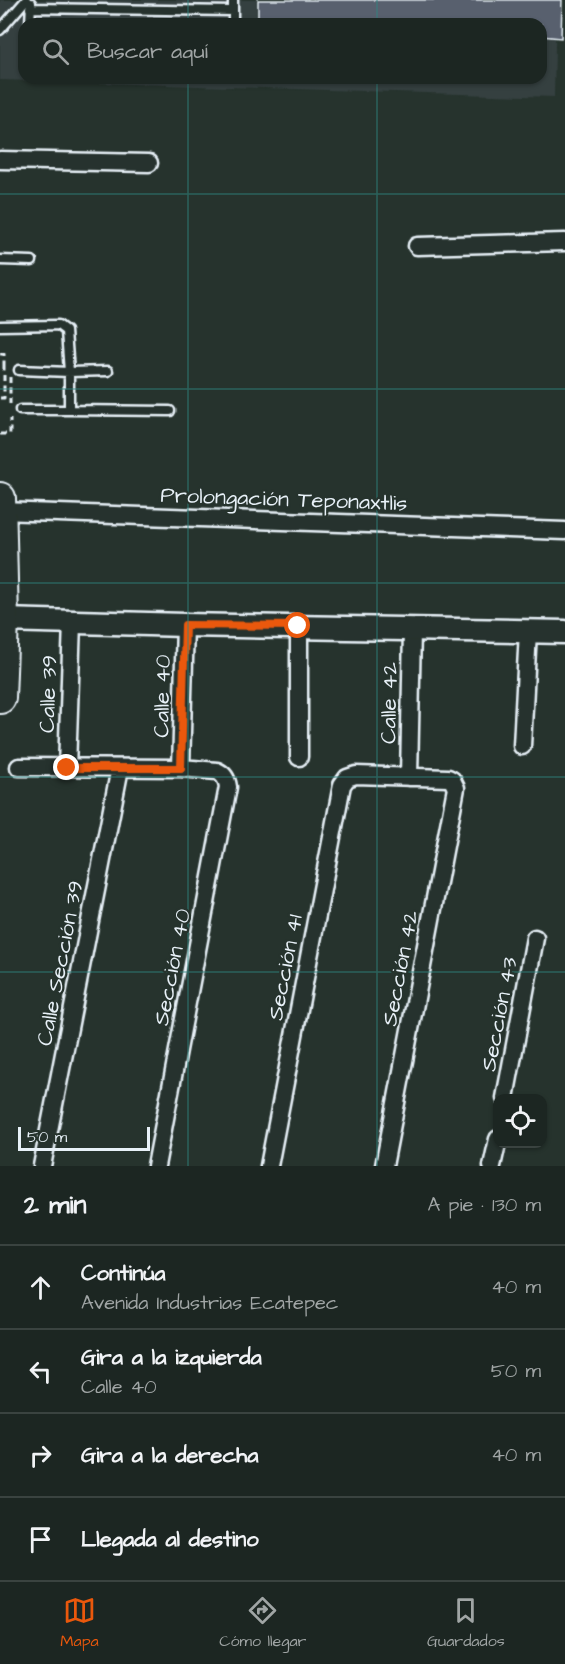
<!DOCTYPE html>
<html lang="es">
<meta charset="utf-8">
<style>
:root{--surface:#1c2622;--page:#252e2a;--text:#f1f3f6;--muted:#a0a5a5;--line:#3a4340;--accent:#ea580c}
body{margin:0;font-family:"Architects Daughter",sans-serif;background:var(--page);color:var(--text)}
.controls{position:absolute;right:18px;bottom:18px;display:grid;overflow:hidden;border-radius:12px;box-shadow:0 2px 4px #0004}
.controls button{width:54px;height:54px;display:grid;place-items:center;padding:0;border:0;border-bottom:2px solid var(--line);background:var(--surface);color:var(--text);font:30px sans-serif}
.scale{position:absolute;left:18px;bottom:15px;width:132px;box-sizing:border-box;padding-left:6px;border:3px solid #e8f1f8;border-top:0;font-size:16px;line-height:21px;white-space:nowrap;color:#e8f1f8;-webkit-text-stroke:4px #26332d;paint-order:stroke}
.stop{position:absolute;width:18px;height:18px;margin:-14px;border:4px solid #ea580c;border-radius:50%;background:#fff}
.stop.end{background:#ea580c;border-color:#fff;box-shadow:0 2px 6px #0008}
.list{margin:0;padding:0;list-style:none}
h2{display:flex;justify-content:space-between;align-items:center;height:78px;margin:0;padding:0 24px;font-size:26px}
h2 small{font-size:20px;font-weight:400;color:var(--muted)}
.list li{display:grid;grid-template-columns:39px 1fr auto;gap:18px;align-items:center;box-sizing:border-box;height:84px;padding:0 24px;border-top:2px solid var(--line)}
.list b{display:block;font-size:22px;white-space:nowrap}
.list p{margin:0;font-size:20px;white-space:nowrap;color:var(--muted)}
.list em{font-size:20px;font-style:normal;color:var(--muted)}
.icon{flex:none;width:33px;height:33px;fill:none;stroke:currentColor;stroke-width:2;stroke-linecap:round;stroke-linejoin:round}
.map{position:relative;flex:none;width:565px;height:1166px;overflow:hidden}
.search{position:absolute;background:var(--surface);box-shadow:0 2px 4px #0004;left:18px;right:18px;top:18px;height:66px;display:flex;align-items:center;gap:15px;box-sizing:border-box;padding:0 21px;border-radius:18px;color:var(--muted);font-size:22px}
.sheet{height:414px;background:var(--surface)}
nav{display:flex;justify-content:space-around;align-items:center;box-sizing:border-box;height:84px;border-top:2px solid var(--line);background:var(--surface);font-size:16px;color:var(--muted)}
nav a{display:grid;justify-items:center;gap:3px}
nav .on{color:var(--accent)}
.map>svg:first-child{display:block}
.built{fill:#354040;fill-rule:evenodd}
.building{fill:#58606e;stroke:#e8f1f8;stroke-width:1.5}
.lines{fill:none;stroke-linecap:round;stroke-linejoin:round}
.lane-casing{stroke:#e8f1f8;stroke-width:13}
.street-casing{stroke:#e8f1f8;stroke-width:21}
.secondary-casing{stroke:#e8f1f8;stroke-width:27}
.highway-casing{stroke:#e8f1f8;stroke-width:34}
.path{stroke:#e8f1f8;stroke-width:3;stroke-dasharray:6 4.5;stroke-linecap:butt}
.lane{stroke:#26332d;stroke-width:8}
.street{stroke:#26332d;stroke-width:16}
.secondary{stroke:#26332d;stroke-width:22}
.highway{stroke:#26332d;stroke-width:30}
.route{stroke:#ea580c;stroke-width:8}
.grid{fill:none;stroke:#308883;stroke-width:1.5;stroke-opacity:0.55}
.labels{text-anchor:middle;stroke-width:4.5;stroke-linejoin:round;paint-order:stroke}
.street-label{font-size:22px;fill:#e8f1f8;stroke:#26332d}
</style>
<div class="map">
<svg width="565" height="1166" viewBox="0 0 565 1166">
<rect width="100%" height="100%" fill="#26332d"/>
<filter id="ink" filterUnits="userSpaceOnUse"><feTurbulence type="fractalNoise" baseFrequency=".0167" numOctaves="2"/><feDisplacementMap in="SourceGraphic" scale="12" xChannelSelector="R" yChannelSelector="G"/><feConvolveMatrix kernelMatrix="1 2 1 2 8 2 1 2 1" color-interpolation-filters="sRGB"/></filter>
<g filter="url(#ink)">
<path class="built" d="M0,0H556L554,97L0,80ZM24,24H541V78H24Z"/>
<path class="building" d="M258,0H562L561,38L541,36V24H258Z"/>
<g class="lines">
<defs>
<path id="lane" d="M30,8L233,11
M30,24L31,3
M233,24V0
M0,30L26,0
M0,260L32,261
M0,326L58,325L66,331L69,372L19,370
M20,410H69V372L108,371
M69,410L170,411"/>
<path id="street" d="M0,160L149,163
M417,246L565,242
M1,511L565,531
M299,626V757
M522,746L528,631
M19,767L181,768L217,771C224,774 227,779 228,787L156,1166
M67,768L72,622
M181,768L185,625
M409,777L412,630
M505,1098L535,938
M42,1166L120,768
M269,1166L342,785L347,778L356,775L448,778L452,780L456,788L384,1166
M492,1166L498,1139"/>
<path id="secondary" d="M3,620L185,625L565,632"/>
<path id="highway" d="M0,498L3,620L0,698"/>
</defs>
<use href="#lane" class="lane-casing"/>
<use href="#street" class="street-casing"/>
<use href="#secondary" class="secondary-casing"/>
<use href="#highway" class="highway-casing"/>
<path class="path" d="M0,354H4V366
M10,377V404
M0,398H4V366H8
M0,434H10V419"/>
<use href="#lane" class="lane"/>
<use href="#street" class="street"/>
<use href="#secondary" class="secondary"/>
<use href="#highway" class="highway"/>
</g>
</g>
<g class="lines" filter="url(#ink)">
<path class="route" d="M67,768H181L185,625L298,626"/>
</g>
<path class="grid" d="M188,0V24M377,0V24M188,78V1166M377,78V1166M0,194H565M0,389H565M0,583H565M0,777H565M0,972H565"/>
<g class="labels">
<g class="street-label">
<text transform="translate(284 498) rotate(2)" y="8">Prolongación Teponaxtlis</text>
<text transform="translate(47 694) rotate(-88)" y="8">Calle 39</text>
<text transform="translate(161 696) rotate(-89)" y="8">Calle 40</text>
<text transform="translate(388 703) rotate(-89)" y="8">Calle 42</text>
<text transform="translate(59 963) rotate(-79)" y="8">Calle Sección 39</text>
<text transform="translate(171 967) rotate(-79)" y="8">Sección 40</text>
<text transform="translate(284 967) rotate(-79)" y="8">Sección 41</text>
<text transform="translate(399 968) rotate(-79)" y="8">Sección 42</text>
<text transform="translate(498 1014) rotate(-79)" y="8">Sección 43</text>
</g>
</g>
</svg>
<div class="controls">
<button><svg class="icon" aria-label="locate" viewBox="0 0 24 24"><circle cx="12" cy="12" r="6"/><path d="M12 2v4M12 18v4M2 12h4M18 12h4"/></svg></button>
</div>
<div class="scale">50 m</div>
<div class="stop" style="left:298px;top:626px"></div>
<div class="stop end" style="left:67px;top:768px"></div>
<div class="search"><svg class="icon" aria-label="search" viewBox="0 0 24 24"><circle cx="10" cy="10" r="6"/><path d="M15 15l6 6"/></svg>Buscar aquí</div>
</div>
<section class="sheet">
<h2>2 min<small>A pie · 130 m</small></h2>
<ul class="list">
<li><svg class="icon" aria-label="ahead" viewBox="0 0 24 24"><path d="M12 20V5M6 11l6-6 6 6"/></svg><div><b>Continúa</b><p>Avenida Industrias Ecatepec</p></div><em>40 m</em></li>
<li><svg class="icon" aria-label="left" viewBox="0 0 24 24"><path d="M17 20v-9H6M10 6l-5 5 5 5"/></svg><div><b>Gira a la izquierda</b><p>Calle 40</p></div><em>50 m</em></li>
<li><svg class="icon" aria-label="right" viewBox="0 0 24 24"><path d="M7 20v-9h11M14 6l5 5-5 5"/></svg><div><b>Gira a la derecha</b></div><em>40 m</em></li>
<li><svg class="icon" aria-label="arrive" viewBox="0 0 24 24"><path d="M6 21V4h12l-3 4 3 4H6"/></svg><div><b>Llegada al destino</b></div></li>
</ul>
</section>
<nav>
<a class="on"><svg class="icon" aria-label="map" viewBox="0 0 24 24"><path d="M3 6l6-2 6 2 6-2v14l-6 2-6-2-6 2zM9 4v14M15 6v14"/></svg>Mapa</a>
<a><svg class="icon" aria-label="directions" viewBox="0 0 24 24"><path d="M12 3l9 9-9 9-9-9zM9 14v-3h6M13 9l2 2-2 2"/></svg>Cómo llegar</a>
<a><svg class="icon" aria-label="saved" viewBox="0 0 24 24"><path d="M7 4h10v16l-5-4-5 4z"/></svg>Guardados</a>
</nav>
